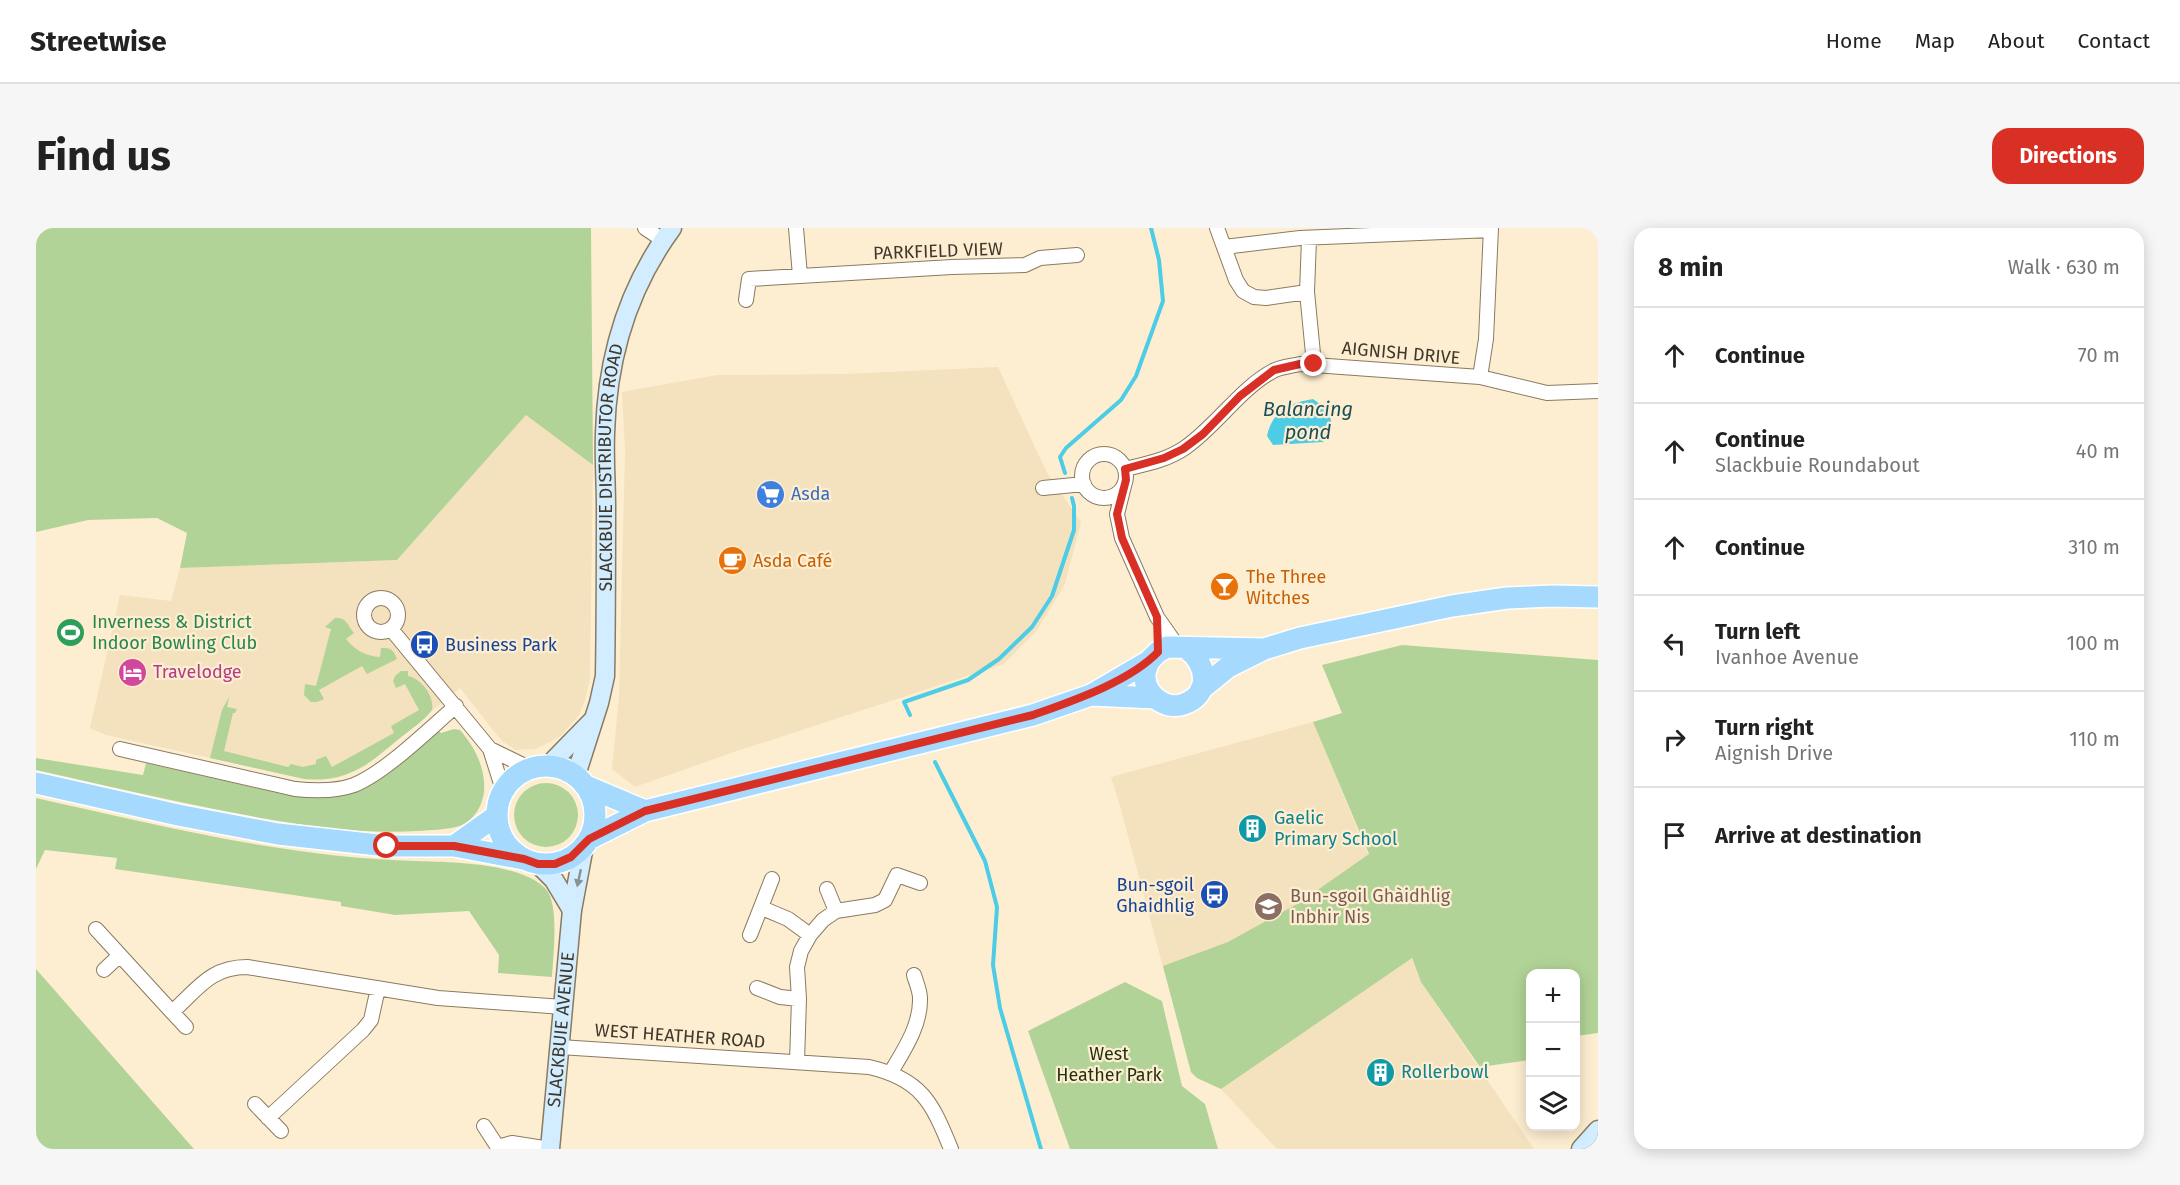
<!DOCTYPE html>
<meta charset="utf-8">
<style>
:root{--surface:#fff;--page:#f6f6f6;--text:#222;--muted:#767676;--line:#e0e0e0;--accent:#d93025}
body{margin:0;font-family:"Fira Sans",sans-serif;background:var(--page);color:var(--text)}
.controls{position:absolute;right:18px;bottom:18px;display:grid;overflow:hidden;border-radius:12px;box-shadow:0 3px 15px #0003}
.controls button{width:54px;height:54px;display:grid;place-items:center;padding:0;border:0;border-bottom:2px solid var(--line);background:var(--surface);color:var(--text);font:30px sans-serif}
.stop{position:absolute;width:18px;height:18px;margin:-14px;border:4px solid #d93025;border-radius:50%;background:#fff}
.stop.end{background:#d93025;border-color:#fff;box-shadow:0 2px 6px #0008}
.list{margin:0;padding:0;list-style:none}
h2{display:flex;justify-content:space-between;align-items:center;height:78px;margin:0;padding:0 24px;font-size:26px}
h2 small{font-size:20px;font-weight:400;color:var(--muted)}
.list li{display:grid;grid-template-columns:39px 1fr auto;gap:18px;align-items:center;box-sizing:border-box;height:96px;padding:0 24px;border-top:2px solid var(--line)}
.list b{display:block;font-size:22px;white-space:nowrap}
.list p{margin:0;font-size:20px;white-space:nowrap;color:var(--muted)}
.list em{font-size:20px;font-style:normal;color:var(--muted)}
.icon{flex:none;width:33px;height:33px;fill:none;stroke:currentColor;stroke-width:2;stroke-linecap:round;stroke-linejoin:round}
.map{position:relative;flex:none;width:1562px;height:921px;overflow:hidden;border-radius:18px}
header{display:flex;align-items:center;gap:36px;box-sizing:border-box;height:84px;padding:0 30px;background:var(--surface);border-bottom:2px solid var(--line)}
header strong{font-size:28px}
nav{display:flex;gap:33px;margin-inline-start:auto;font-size:21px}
.intro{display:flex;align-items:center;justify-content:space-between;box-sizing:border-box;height:144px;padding:0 36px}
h1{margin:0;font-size:42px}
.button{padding:15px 27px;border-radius:18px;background:var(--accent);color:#fff;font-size:21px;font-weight:700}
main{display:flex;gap:36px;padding:0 36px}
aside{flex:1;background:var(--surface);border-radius:18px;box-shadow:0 3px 15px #0003}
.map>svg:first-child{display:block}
.built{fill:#f4e1bd}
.green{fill:#b2d397}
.water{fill:#4ccce5}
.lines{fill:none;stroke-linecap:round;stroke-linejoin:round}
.stream{stroke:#4ccce5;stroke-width:4}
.street-casing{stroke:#897b60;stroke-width:16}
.secondary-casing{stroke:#897b60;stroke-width:21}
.primary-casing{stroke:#fff;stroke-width:24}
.street{stroke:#fff;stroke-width:14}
.secondary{stroke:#d2edff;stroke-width:18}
.primary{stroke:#a5dafe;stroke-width:21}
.oneway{fill:#889296}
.route{stroke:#d93025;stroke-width:8}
.labels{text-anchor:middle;stroke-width:4.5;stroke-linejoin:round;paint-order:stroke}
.street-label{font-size:18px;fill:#3f382d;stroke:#feeed1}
.shop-label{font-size:18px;fill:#366cbe;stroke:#feeed1;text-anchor:start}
.food-label{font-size:18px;fill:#c56008;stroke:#feeed1;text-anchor:start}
.leisure-label{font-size:18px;fill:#27864d;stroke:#feeed1;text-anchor:start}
.transit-label{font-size:18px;fill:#164399;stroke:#feeed1;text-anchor:start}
.hotel-label{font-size:18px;fill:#b23c85;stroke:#feeed1;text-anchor:start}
.culture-label{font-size:18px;fill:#0d838f;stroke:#feeed1;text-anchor:start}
.education-label{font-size:18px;fill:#785e54;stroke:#feeed1;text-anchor:start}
.park-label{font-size:18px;fill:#1f300f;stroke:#feeed1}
.water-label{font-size:20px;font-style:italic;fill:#1a505b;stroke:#feeed1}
</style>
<header>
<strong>Streetwise</strong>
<nav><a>Home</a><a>Map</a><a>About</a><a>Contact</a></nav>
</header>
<div class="intro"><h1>Find us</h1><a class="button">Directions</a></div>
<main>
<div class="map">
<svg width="1562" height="921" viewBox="0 0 1562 921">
<rect width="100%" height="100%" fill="#feeed1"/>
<path class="built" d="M962,139L1011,245L1045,294L1029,356L1001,402L968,436L695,525L599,559L576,541L583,468L589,224L586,164L681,147L807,146Z
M491,186L557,237L554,451L549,472L543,487L525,508L500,521L479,522L465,512L424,460L328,539L301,550L284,552L242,545L70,507L54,500L84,367L135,373L144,340L361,332Z
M1277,494L1385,754L1498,921H1241L1185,861L1161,850L1155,844L1084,578L1075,549Z"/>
<path class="green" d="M0,0H555L557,237L490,187L361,332L144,340L151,305L121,290L52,292L0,304Z
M299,390C311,389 311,397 318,405L310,411C319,422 329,428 344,429L345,420C355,420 357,421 361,431L331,446L326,438L283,462L288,471L281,474H275L268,467L269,456L280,458L295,401L289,399Z
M1366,417L1562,432V805L1540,808V746H1494V832L1444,839L1385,754L1376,730L1185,861L1161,850L1155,844L1127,738L1192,714L1263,675L1333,626L1277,494L1306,485L1286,437Z
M365,443H372V448C385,450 399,469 396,482C388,493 375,501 364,510C333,536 312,555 268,551L174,530L186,482L193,469L191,479L201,481L199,485H197L188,523L252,539L255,536L267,539L280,536V532L290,528L296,539L358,505L355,498L383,482L369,456L360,460L357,453L359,448Z
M418,501L424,502C439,519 450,541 448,564C446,578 439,591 426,597C413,602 395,602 381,603C314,607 244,594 178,581C118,569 59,555 0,542V530L107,547L110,535L246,566L286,570L303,568L341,553L402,502L405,505Z
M478 587a32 32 0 1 1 64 0a32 32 0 1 1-64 0Z
M0,570C126,598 252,630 381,633C416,634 483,635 509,660C524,675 517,727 516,749L462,745L463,727L433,683L359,687L305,678V674L79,641L81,630L9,622L0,641Z
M0,741L158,921H0Z
M1089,754L1126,773L1146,858L1169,876L1182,921H1034L992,803Z"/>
<path class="water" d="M1277,171C1294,183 1303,195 1287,214L1237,217L1231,208C1236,183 1254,175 1277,171Z"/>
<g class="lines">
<path class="stream" d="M1029,245L1024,229L1030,220L1085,172L1100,148L1127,73L1123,32L1115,0
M874,487L868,474L932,452L963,431L996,399L1016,368L1038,302V278L1036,270
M899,534L949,633L961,679L957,737L964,780L1005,921"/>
<defs>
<path id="street" d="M609,0L627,12
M760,0L764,48
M1181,0L1200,52L1207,63L1218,69L1230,70L1271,64L1278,136
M1188,19L1264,10L1455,2
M1271,64L1273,11
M710,72L713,51L916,39L989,37L1004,30L1041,27
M1444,149L1450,111L1455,0
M1046 248a22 22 0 1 1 44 0a22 22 0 1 1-44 0Z
M1089,241C1110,236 1132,232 1150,219C1180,198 1205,160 1237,143C1244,139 1256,138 1264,136L1444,149L1511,165L1562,163
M1088,258L1081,286L1086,310L1121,389L1142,419
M1007,260L1048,256
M328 387a17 17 0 1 1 34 0a17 17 0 1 1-34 0Z
M355,401L454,521L467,562
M84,521L259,561C278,563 299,564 318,557C350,544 393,501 420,478
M454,521L493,540
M791,661L800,683
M726,680L752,691L774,707
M60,701L136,784C162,761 174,739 211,739L402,770L527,779
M714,707L736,651
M68,742L84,727
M721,760L744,769L763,771
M136,784L150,799
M524,819L833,839C885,851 896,874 915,921
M761,834L763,771L761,739L765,723L774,707L787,692L800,683L839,677L849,672L861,647L884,655
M855,844C868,822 885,797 884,770C884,763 880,754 878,747
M219,876L245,903
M232,890L327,802L335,792L342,760
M448,898L463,921
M462,919L476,915L514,921"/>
<g id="secondary">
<path d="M513,537L555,494"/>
<path id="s1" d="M540,547L563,475L569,448C570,392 570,335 570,279C570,254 568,230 569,205C571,131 592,60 636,0"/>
<path d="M502,636L518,652L536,682"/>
<path id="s2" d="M514,921L536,682L548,618"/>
<path d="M1545,921L1562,902"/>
</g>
<path id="primary" d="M1113,433C1112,437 1109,442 1109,447C1108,466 1129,483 1148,476C1176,466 1171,435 1151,421
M1165,461L1192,439L1228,421L1264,410L1416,378L1471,370L1516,368L1562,369
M1055,467L1119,470
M461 587a49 49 0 1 1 98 0a49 49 0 1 1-98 0Z
M0,555L142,587L242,606L351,618H418L487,631
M550,558L609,583
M553,611L609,583L997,487L1055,467L1113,433L1122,424L1131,419L1228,421
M418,618L460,588"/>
</defs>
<use href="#street" class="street-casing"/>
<use href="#secondary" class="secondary-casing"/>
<use href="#primary" class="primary-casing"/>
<use href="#street" class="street"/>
<use href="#secondary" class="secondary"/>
<use href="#primary" class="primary"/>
</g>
<defs><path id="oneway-solid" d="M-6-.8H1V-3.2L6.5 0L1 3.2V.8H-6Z" transform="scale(1.5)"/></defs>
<use class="oneway" href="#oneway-solid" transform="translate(543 650) rotate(102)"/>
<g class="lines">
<path class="route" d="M351,618H418L488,631L502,636H519L535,629L553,611L609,583L997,487C1036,473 1093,454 1122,424L1121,389L1086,310L1081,286L1090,252L1089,241L1128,230L1147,221L1167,206L1204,168L1238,142L1264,136H1278"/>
</g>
<defs>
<symbol id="supermarket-disc" viewBox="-11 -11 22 22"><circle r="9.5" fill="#3f7fe0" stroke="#feeed1"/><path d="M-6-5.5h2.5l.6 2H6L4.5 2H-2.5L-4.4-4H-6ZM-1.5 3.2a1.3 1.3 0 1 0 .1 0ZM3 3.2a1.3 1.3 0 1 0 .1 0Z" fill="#fff"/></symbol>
<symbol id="cafe-disc" viewBox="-11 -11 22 22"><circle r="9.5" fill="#e8710a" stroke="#feeed1"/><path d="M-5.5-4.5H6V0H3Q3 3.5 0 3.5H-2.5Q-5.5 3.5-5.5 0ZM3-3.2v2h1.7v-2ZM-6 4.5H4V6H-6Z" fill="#fff"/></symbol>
<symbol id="bar-disc" viewBox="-11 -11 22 22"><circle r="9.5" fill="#e8710a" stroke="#feeed1"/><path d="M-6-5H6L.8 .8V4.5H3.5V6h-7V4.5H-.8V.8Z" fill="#fff"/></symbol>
<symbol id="stadium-disc" viewBox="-11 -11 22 22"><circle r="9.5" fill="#2e9e5b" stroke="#feeed1"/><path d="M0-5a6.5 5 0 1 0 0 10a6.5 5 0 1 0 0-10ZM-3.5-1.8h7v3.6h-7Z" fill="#fff"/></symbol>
<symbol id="bus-disc" viewBox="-11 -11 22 22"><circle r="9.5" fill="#1a4fb4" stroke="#feeed1"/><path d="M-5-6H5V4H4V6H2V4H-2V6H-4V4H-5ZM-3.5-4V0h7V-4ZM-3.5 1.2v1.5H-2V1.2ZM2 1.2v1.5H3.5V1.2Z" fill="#fff"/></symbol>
<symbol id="hotel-disc" viewBox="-11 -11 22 22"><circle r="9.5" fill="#d1479c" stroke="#feeed1"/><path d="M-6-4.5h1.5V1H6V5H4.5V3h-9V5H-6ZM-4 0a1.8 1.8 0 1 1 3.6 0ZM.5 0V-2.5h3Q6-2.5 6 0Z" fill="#fff"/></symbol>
<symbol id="building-disc" viewBox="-11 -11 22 22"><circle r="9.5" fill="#0f9aa8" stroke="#feeed1"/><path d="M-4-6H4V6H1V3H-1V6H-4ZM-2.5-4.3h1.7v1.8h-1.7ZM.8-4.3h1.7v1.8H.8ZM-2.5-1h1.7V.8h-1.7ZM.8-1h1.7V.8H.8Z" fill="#fff"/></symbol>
<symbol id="school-disc" viewBox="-11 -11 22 22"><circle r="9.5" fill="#8d6e63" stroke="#feeed1"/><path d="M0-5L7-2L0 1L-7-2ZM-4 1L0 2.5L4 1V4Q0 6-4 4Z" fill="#fff"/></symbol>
</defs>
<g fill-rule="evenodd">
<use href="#supermarket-disc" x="718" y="250" width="33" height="33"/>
<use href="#cafe-disc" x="680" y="316" width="33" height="33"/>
<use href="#bar-disc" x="1172" y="342" width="33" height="33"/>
<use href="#stadium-disc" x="18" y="388" width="33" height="33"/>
<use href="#bus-disc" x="372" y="400" width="33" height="33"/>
<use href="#hotel-disc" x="80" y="428" width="33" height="33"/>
<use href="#building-disc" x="1200" y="584" width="33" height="33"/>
<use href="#bus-disc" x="1162" y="650" width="33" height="33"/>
<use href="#school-disc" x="1216" y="662" width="33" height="33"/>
<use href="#building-disc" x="1328" y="828" width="33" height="33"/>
</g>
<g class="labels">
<g class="street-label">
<text transform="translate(902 23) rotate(-2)" y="6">PARKFIELD VIEW</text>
<text transform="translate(1365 125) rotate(5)" y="6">AIGNISH DRIVE</text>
<text dy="6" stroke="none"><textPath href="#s1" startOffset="312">SLACKBUIE DISTRIBUTOR ROAD</textPath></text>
<text dy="6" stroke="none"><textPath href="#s2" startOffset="120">SLACKBUIE AVENUE</textPath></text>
<text transform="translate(644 808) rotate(4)" y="6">WEST HEATHER ROAD</text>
</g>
<g class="shop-label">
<text x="755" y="272">Asda</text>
</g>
<g class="food-label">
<text x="717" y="339">Asda Café</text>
<text x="1210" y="355">The Three<tspan x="1210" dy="21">Witches</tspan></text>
</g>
<g class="leisure-label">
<text x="56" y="400">Inverness &amp; District<tspan x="56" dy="21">Indoor Bowling Club</tspan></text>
</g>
<g class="transit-label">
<text x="409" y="423">Business Park</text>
<text x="1158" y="663" text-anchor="end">Bun-sgoil<tspan x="1158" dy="21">Ghaidhlig</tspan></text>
</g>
<g class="hotel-label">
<text x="117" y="450">Travelodge</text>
</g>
<g class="culture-label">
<text x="1238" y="596">Gaelic<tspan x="1238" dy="21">Primary School</tspan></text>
<text x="1365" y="850">Rollerbowl</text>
</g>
<g class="education-label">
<text x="1254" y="674">Bun-sgoil Ghàidhlig<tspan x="1254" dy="21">Inbhir Nis</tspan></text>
</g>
<g class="park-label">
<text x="1073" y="832">West<tspan x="1073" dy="21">Heather Park</tspan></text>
</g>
<g class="water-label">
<text x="1272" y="188">Balancing<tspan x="1272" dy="23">pond</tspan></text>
</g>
</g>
</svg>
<div class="controls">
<button>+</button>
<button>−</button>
<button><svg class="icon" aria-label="layers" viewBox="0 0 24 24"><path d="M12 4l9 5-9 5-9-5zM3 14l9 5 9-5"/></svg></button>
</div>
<div class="stop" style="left:351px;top:618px"></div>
<div class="stop end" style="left:1278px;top:136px"></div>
</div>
<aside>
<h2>8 min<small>Walk · 630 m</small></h2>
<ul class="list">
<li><svg class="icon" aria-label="ahead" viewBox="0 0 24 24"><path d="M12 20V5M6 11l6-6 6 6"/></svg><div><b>Continue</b></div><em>70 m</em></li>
<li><svg class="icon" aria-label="ahead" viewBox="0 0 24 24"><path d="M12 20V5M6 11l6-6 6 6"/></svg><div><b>Continue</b><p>Slackbuie Roundabout</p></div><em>40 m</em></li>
<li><svg class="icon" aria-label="ahead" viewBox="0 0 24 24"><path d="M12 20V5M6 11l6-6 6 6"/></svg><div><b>Continue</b></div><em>310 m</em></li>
<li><svg class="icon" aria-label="left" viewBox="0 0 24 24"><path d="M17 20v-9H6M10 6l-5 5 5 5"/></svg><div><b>Turn left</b><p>Ivanhoe Avenue</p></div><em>100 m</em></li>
<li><svg class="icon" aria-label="right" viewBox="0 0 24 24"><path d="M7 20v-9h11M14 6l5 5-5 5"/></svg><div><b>Turn right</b><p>Aignish Drive</p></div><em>110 m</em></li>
<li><svg class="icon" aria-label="arrive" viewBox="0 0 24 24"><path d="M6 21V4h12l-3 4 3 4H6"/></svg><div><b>Arrive at destination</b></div></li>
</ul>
</aside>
</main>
